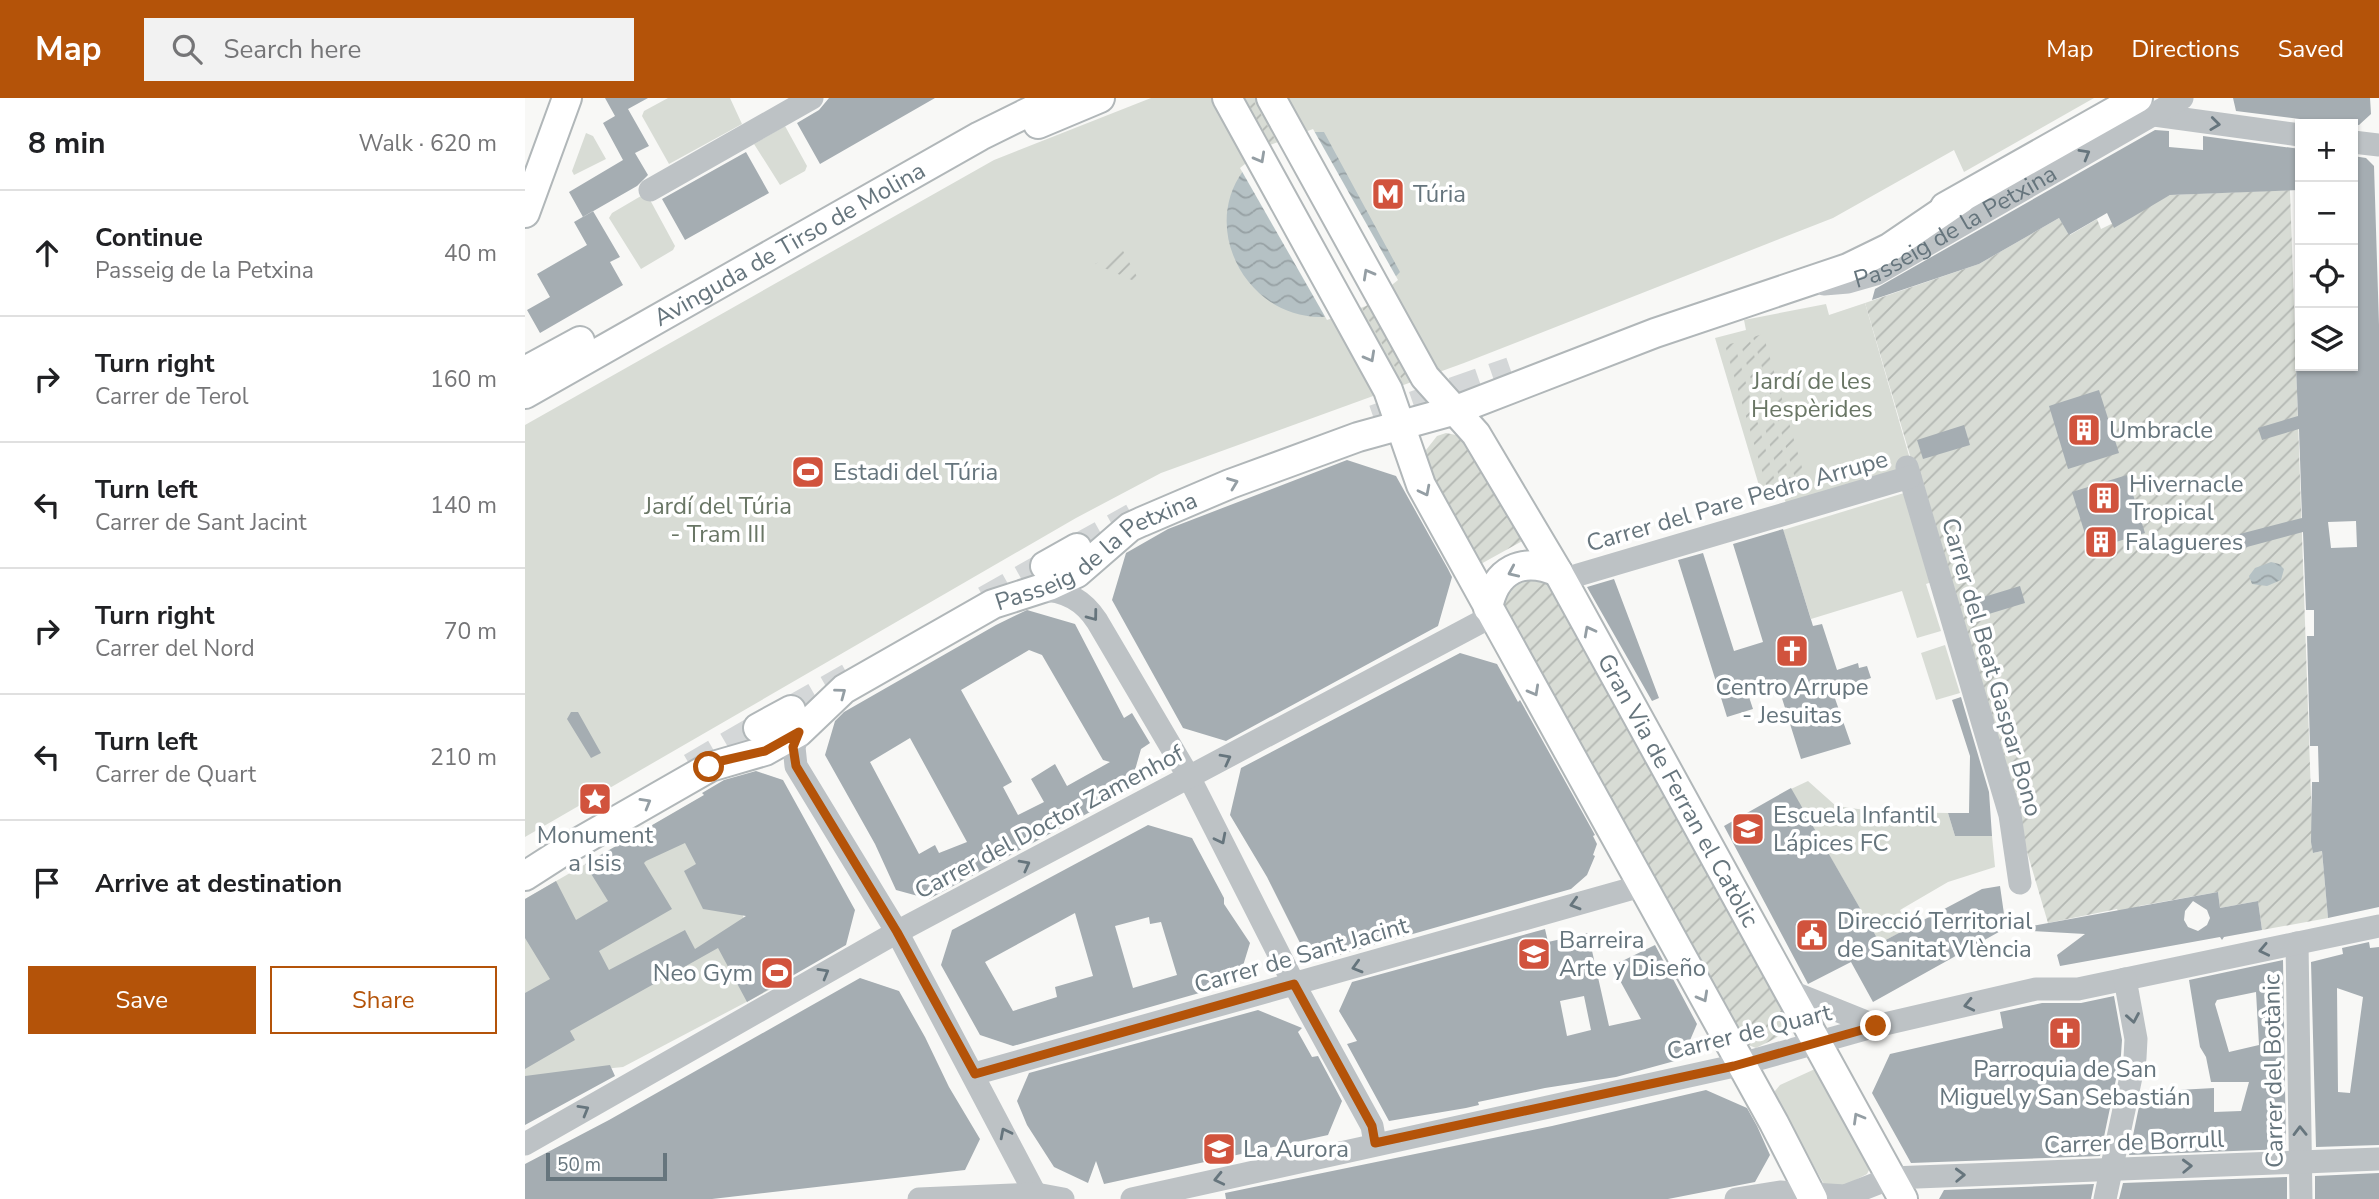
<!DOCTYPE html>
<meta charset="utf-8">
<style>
:root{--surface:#fff;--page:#f2f2f2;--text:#202124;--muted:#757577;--line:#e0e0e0;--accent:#b45309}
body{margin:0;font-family:"Nunito Sans",sans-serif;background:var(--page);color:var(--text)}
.controls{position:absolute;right:21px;top:21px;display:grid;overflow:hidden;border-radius:0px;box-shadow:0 2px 5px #0004}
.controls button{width:63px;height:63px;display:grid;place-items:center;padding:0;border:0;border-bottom:2px solid var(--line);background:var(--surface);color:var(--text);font:35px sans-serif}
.scale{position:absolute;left:21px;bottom:18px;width:121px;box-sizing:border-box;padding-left:7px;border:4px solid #66757d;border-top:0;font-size:19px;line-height:24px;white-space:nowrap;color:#66757d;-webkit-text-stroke:5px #fff;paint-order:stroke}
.stop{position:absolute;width:21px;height:21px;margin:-16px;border:5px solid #b45309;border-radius:50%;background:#fff}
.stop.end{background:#b45309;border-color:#fff;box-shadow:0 2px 7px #0008}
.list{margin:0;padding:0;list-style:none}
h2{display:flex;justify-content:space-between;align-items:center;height:91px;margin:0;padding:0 28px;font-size:30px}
h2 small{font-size:23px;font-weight:400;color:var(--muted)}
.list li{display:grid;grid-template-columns:46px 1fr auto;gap:21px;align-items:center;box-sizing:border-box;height:126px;padding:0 28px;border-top:2px solid var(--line)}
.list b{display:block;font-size:26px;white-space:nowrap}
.list p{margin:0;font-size:23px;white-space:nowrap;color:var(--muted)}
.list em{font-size:23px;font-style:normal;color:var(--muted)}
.actions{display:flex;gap:14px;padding:21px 28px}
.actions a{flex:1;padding:16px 0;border:2px solid var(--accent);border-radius:0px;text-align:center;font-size:24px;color:var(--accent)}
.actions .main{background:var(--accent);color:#fff}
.icon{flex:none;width:38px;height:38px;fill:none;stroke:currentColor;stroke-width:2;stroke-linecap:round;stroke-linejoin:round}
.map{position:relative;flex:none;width:1854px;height:1101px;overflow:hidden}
header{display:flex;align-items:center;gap:42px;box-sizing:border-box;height:98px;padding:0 35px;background:var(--accent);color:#fff}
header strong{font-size:33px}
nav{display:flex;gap:38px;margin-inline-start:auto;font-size:24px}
.search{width:490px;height:63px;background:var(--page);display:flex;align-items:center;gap:18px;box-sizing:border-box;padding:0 24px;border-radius:0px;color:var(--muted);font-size:26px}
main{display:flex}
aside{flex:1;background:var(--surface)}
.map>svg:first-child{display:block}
.green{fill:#d8dcd5}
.garden{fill:url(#garden-furrows)}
.water{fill:url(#water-waves)}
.pier{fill:#f8f8f6}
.building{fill:#a5adb2;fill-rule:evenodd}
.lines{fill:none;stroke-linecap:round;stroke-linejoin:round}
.major-tunnel{stroke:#d4d7d8;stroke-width:28;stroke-dasharray:28 14;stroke-linecap:butt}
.major-casing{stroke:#b1b7b9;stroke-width:32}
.minor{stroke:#bdc2c5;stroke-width:23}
.major{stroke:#fff;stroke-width:28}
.oneway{stroke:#66757d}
.oneway2{stroke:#949ea4}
.route{stroke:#b45309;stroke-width:9}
.labels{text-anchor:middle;stroke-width:7;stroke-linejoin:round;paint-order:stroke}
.poi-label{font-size:24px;fill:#66757d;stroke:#fff;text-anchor:start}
.street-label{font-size:24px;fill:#66757d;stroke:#fff}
.park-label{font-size:24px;fill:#697665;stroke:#fff}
</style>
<header>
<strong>Map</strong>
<div class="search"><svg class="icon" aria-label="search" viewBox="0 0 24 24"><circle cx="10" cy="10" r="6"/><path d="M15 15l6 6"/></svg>Search here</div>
<nav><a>Map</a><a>Directions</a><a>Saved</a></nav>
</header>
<main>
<aside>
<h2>8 min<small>Walk · 620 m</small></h2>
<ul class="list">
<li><svg class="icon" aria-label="ahead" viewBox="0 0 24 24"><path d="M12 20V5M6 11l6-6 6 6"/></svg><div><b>Continue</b><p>Passeig de la Petxina</p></div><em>40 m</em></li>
<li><svg class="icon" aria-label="right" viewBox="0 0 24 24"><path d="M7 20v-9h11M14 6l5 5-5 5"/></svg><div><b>Turn right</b><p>Carrer de Terol</p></div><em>160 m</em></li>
<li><svg class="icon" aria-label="left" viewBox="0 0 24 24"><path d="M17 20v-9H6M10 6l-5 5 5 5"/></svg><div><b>Turn left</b><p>Carrer de Sant Jacint</p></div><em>140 m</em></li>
<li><svg class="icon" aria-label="right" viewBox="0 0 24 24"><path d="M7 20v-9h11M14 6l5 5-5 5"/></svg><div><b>Turn right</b><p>Carrer del Nord</p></div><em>70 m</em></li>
<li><svg class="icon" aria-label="left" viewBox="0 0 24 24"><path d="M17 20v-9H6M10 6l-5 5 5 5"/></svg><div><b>Turn left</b><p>Carrer de Quart</p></div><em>210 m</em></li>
<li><svg class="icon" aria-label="arrive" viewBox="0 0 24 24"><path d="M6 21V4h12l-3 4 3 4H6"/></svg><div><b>Arrive at destination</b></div></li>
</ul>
<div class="actions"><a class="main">Save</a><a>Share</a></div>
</aside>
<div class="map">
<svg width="1854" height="1101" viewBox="0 0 1854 1101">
<defs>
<pattern id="garden-furrows" width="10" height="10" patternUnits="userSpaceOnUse" patternTransform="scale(1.75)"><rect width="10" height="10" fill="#d8dcd5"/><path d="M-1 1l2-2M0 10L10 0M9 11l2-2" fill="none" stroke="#b3b7b2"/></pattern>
<pattern id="water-waves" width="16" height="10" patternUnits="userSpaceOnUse" patternTransform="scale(1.75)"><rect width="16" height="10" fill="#b5c1c4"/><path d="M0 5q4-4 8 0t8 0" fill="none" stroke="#97a1a4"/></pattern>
</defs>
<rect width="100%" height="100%" fill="#f8f8f6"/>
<path class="green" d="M143,0H205L217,26L144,66L117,18L119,13Z
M626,0H1569L1439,74L1429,52L1308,120L939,265L636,375L551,420L0,739V327L469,62Z
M260,28L282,68L280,73L255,87L229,46Z
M61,35L68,38L81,61L49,77L47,73Z
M116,98L124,100L150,148L148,152L116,171L84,120L87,115Z
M1340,205L1387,368L1261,405L1257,395L1238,401L1190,240L1221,232L1219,222L1301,206L1304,217Z
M1379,395L1407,484L1401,486L1416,533L1392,540L1377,493L1286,521L1258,432Z
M1420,547L1435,595L1411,602L1396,555Z
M1283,683L1311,708L1355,714L1423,715L1430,738H1467L1470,769L1423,784L1375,812L1384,830L1355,845L1266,691Z
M173,701L246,891L98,969L0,979V801Z
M1290,971L1345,1070L1342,1076L1311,1092L1300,1088L1251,1001L1250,993L1255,987Z"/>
<path class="garden" d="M720,0H727L885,283L879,285Z
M1765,92L1788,755L1797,753L1803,820L1737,832L1733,803L1695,810L1693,794L1614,808L1613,812L1594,815L1592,811L1523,825L1340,205L1454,166L1534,120L1545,137L1572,121L1576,131L1645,97Z
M597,151L616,186L570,166Z
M1238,236L1283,390L1274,393L1228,239Z
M1224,240L1267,385L1257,389L1215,243Z
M1209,245L1252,390L1243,393L1200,247Z
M921,335L941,339L1001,441L954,467L901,369V352L912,338Z
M1023,480L1169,751L1264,915C1267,936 1248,941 1231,950L1218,945L974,501L985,481Z"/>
<path class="water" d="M788,34H799L875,174C864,187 851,193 836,201C825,206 809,218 797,219C725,221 674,134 718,73C724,64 775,41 788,34Z
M1746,464L1754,466L1759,471L1756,482L1742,488L1727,486L1724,478L1730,470Z"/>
<path class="pier" d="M788,31L873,182L841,208L802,222L715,70L742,48Z"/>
<path class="building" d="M80,0H123L103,11L124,48L110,55L123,77L112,88L58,119L44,94L98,62L78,25L90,18Z
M304,0H410L295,66L272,25L294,12Z
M1708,0H1845L1846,16L1834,27L1807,25L1711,13Z
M1630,32L1644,33V49L1678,52V38L1775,51V92L1645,97L1589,130L1582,115L1544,137L1534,120L1454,166L1347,202L1350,191Z
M221,54L244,95L160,142L137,101Z
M1828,58L1841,60L1849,68L1854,227V809L1803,820L1797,753L1788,755L1786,744L1787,684H1794L1793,648H1785L1782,538H1789V512H1781L1778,434L1707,453L1703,439L1777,420L1774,331L1737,342L1733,330L1773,318L1771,268H1828ZM1831,423L1832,449L1806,450L1803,424Z
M68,113L95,159L85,164L98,187L15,235L2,212L25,199L12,176L62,147L49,124Z
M1574,292L1594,355L1543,371L1524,308Z
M1439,327L1445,347L1398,361L1392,342Z
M822,362L871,378L923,471L927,479L913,528L701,643L658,630L587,502L601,455L643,431Z
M1602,377L1620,435L1565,452L1547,394Z
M1258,431L1288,528L1297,526L1312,572L1333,565L1334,570L1342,568L1346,580L1307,592L1326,646L1276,661L1251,581L1221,590L1228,611L1202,619L1153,462L1178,455L1209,553L1238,544L1208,446Z
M1089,481L1134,600L1127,603L1062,489Z
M1495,488L1500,505L1444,522L1439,505Z
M502,512L550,526L599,620L607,615L625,645L616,651L604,693L404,801L371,792L350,746L300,657L310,623L319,614L471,527ZM504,552L517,557L578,662L585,664L542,688L530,666L506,681L519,704L493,717L478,689L487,684L436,592ZM385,640L442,744L414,755L410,747L394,756L345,664Z
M935,555L972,566L993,604L995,602L1070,737L1068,738L1072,746L1068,757L1070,758L1062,777L1046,791L807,859L775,845L742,779L705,717L716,670Z
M1436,599L1464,694L1467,738H1430L1423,715H1444L1445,658L1427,602Z
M46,614H53L76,655L66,660L42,621Z
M231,673L258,682L330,812L321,847L222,904L193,850L45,933L50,942L0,971V895L25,881L0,840V801L31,783L51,822L83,803L60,766L179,697L177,695L199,682ZM160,745L171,766L159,773L178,811L221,818L170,851L160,832L84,872L74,853L147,811L119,765L121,763Z
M1266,690L1355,845L1457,791L1475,788L1481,830L1348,904L1326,864L1283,886L1199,728Z
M623,727L667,740L699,800V806L725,845L713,884L488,948L455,937L416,867L427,832ZM550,815L568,878L530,889L532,899L488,913L460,864ZM624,819L625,826L636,824L652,877L608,890L590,828Z
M1693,794L1695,810L1733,803L1737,832L1699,839L1697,842L1695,839L1535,868L1532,857L1560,836L1507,833V828ZM1668,803L1682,812L1685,820L1682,827L1673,833L1663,829L1659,822L1660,813Z
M1020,831L1023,844L1063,835L1084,928L1116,921L1087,868L1130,847L1172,926L1157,961L1091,979L1020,990L953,1004L954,1007L941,1010L864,1023L822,946L832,943L814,913L827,884ZM1059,898L1066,932L1042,938L1035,903Z
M1844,844L1845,850L1854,849V1047L1791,1049L1786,864L1818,856L1817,850ZM1812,890L1838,899L1825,995L1813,994Z
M1758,862L1761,1051L1604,1057L1617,994L1689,990V1014L1716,1013L1724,984H1686L1681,959L1675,949L1664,882ZM1731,894L1734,947L1704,954L1690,906L1692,902Z
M335,880L374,893L400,939L424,989L455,1041L440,1072L187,1101H0V1066L84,1022Z
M1589,898L1597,942L1596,957L1575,1058L1386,1065L1347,995L1365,956L1478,930L1475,914L1517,905H1556Z
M733,912L777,930L773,934L787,959L793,958L817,1003L803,1037L579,1086L571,1063L563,1085L529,1069L502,1027L492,1003L504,975Z
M85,967L90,978L0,1027V978Z
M1181,992L1222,1010L1232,1028L1245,1057L1230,1084L1143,1101H701L700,1095L1027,1028Z
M1854,1075V1101H1790V1078Z
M1762,1079V1101H1594L1598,1085Z
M1569,1086L1566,1101H1414L1419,1092Z"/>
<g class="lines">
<path class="major-tunnel" d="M849,321L986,273
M552,450L608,419
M460,502L520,468
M266,612L324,579
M166,669L233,630"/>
<defs>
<g id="major">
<path d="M702,0L863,292L896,387L1249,1025L1288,1101"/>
<path id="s2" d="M746,0L900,279L951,336L1033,474L1378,1101"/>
<path d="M513,26L575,0"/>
<path d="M1420,109L1613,0"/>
<path d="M0,115L42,0"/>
<path d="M0,273L55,243"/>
<path id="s3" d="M0,296L455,38L532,0"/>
<path d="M520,468L552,450"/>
<path d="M963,510C970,472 997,458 1033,474"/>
<path d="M233,630L266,612"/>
<path id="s4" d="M0,778L42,751L185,669L240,653L274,634L319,591L468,506L524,488L552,475L605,429L616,424L705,386L833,339L931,312L1130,235L1323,170L1364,150L1436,101"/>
</g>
</defs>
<use href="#major" class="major-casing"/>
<g class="minor">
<path d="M1622,16L1775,37"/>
<path d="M1828,44L1854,47"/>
<path d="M125,92L287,0"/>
<path id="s1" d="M1299,186L1323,184L1351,176L1657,0"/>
<path d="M1382,369L1485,717L1495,785"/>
<path d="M1053,477L1385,379"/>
<path d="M512,492C538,491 558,501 572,523L665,681L769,886L847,1028L850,1045"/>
<path d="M274,634L269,649L271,668L372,834L513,1101"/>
<path d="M1772,845L1776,1101"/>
<path d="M1264,893L1351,928"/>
<path d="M449,976L1116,788"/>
<path d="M0,1046L372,834L967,518"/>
<path d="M394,1101L511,1096L538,1101"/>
<path d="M607,1101L1209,968L1351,928L1511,891H1553L1854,828"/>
<path d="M1211,1101L1255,1094L1320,1098L1366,1080L1854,1061"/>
<path d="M1580,1101L1610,960L1611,941L1600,881"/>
</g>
<use href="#major" class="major"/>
</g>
<defs><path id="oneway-chevron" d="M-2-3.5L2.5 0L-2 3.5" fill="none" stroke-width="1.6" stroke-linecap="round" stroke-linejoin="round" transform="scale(1.75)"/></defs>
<g class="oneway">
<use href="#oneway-chevron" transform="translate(1690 26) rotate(7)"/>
<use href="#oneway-chevron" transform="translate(1560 56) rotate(-30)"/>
<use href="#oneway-chevron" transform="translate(568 518) rotate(53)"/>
<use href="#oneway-chevron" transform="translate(701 661) rotate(-28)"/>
<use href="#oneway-chevron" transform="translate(696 741) rotate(63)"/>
<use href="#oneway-chevron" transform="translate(500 767) rotate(-28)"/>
<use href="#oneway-chevron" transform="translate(1050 806) rotate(164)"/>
<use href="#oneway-chevron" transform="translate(1739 852) rotate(168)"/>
<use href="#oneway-chevron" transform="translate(832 869) rotate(164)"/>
<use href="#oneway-chevron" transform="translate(299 875) rotate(-30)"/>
<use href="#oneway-chevron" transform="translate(1444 907) rotate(167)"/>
<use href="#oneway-chevron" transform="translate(1608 920) rotate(80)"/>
<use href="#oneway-chevron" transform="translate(59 1012) rotate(-30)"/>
<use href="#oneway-chevron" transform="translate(1775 1033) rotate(-91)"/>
<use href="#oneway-chevron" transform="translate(480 1035) rotate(-117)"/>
<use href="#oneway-chevron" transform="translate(1662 1068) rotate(-2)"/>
<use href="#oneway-chevron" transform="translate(1435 1077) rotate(-2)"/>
<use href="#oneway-chevron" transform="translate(694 1081) rotate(167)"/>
</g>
<g class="oneway2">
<use href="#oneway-chevron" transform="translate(735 60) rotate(61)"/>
<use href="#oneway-chevron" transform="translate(843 176) rotate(-119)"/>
<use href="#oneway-chevron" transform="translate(845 259) rotate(61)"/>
<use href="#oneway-chevron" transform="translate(708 385) rotate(-21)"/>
<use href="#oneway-chevron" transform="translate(900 393) rotate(63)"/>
<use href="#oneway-chevron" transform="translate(988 474) rotate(156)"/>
<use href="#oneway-chevron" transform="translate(1064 533) rotate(-118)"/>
<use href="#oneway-chevron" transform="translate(1009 593) rotate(61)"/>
<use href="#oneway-chevron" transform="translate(316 595) rotate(-37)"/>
<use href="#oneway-chevron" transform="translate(121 705) rotate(-30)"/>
<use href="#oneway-chevron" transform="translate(1178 899) rotate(61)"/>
<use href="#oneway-chevron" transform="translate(1333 1020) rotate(-120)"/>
</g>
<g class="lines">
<path class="route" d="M184,669L196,663L240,653L274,634L268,649L271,668L372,834L450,976L769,886L847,1028L850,1045L1209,968L1351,928"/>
</g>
<defs>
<symbol id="metro-square" viewBox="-11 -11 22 22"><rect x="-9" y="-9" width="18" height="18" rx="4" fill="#d1533d" stroke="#fff"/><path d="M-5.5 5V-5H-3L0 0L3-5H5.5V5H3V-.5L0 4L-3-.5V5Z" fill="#fff"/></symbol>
<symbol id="building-square" viewBox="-11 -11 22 22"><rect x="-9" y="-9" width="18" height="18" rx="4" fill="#d1533d" stroke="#fff"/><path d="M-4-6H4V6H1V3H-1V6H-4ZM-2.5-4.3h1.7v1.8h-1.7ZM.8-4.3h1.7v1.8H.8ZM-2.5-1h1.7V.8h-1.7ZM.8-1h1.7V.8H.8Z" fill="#fff"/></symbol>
<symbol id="stadium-square" viewBox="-11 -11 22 22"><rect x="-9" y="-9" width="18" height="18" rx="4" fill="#d1533d" stroke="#fff"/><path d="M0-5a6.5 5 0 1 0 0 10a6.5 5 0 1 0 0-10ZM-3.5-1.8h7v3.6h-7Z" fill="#fff"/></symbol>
<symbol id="church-square" viewBox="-11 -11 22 22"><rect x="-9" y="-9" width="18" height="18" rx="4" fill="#d1533d" stroke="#fff"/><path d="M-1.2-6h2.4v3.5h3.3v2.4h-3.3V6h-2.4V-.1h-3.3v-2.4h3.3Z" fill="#fff"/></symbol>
<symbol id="sight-square" viewBox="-11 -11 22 22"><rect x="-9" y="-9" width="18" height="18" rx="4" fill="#d1533d" stroke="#fff"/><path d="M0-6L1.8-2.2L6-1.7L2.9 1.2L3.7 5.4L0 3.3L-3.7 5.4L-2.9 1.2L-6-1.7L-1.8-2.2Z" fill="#fff"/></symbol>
<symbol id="school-square" viewBox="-11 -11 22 22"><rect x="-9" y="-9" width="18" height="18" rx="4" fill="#d1533d" stroke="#fff"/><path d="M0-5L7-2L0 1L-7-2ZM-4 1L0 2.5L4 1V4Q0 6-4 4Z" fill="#fff"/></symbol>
<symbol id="civic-square" viewBox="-11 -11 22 22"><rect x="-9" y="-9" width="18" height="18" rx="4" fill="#d1533d" stroke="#fff"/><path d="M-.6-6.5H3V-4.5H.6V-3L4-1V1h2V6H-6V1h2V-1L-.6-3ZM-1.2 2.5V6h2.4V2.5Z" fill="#fff"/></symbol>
<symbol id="university-square" viewBox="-11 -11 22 22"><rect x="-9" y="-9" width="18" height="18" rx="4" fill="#d1533d" stroke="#fff"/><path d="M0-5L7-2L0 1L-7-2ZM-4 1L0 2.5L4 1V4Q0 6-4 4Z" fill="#fff"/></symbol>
</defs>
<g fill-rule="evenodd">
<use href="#metro-square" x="844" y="77" width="38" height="38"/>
<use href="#building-square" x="1540" y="313" width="38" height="38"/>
<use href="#stadium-square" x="264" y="355" width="38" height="38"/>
<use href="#building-square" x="1560" y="381" width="38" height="38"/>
<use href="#building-square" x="1557" y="425" width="38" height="38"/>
<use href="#church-square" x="1248" y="534" width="38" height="38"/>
<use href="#sight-square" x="51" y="682" width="38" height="38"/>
<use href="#school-square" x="1204" y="712" width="38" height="38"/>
<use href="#civic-square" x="1268" y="818" width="38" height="38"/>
<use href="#university-square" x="990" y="837" width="38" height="38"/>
<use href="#stadium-square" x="233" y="856" width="38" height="38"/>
<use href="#church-square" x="1521" y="916" width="38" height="38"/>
<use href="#school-square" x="675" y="1032" width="38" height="38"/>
</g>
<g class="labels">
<g class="poi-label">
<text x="888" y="104">Túria</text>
<text x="1584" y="340">Umbracle</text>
<text x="308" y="382">Estadi del Túria</text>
<text x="1604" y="394">Hivernacle<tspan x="1604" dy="28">Tropical</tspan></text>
<text x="1600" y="452">Falagueres</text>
<text x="1267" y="597" text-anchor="middle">Centro Arrupe<tspan x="1267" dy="28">- Jesuitas</tspan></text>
<text x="1248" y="725">Escuela Infantil<tspan x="1248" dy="28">Lápices FC</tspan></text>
<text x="70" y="745" text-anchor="middle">Monument<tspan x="70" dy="28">a Isis</tspan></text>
<text x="1312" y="831">Direcció Territorial<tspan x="1312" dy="28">de Sanitat Vlència</tspan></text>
<text x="1034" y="850">Barreira<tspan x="1034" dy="28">Arte y Diseño</tspan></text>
<text x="228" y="883" text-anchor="end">Neo Gym</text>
<text x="1540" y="979" text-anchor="middle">Parroquia de San<tspan x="1540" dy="28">Miguel y San Sebastián</tspan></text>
<text x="718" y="1059">La Aurora</text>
</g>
<g class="street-label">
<text dy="8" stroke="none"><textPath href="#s1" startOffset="145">Passeig de la Petxina</textPath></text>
<text dy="8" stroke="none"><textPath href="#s3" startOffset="304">Avinguda de Tirso de Molina</textPath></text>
<text transform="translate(1212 403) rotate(-16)" y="8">Carrer del Pare Pedro Arrupe</text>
<text dy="8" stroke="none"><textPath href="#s4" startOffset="662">Passeig de la Petxina</textPath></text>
<text transform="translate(1467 569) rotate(74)" y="8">Carrer del Beat Gaspar Bono</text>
<text dy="8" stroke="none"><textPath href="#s2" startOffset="805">Gran Via de Ferran el Catòlic</textPath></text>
<text transform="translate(524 724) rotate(-28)" y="8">Carrer del Doctor Zamenhof</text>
<text transform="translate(776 857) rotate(-16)" y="8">Carrer de Sant Jacint</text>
<text transform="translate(1224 934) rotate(-14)" y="8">Carrer de Quart</text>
<text transform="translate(1748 973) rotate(-91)" y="8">Carrer del Botànic</text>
<text transform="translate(1609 1044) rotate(-2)" y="8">Carrer de Borrull</text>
</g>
<g class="park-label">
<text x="1287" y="291">Jardí de les<tspan x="1287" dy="28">Hespèrides</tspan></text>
<text x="193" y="416">Jardí del Túria<tspan x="193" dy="28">- Tram III</tspan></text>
</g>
</g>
</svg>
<div class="controls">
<button>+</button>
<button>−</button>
<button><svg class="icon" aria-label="locate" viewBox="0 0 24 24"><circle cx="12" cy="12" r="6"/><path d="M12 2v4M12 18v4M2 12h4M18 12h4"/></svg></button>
<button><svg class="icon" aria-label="layers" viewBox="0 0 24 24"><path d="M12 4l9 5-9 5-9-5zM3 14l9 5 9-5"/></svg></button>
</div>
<div class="scale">50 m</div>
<div class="stop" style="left:184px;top:669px"></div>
<div class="stop end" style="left:1351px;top:928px"></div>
</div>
</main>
